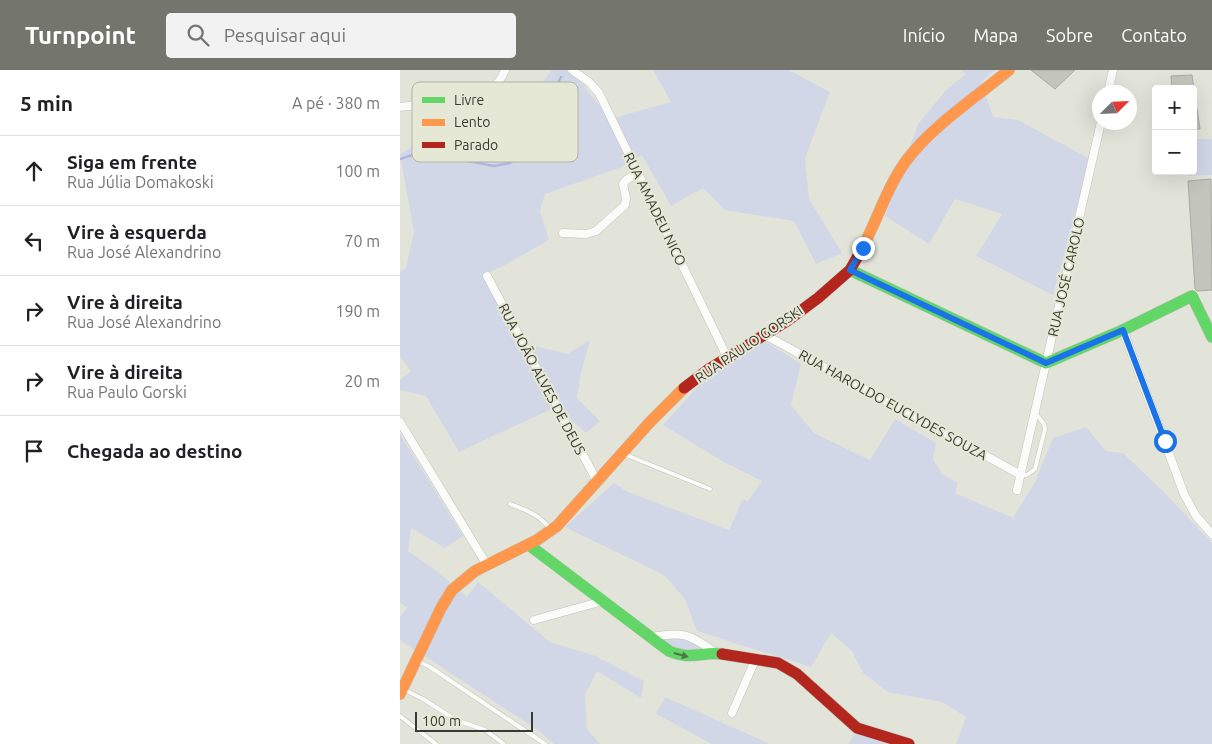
<!DOCTYPE html>
<html lang="pt">
<meta charset="utf-8">
<style>
:root{--surface:#fff;--page:#f2f2f2;--text:#202124;--muted:#757577;--line:#e0e0e0;--accent:#74766d}
body{margin:0;font-family:Ubuntu,sans-serif;background:var(--page);color:var(--text)}
.controls{position:absolute;right:15px;top:15px;display:grid;overflow:hidden;border-radius:5px;box-shadow:0 5px 20px #0002}
.controls button{width:45px;height:45px;display:grid;place-items:center;padding:0;border:0;border-bottom:1px solid var(--line);background:var(--surface);color:var(--text);font:25px sans-serif}
.compass{position:absolute;left:692px;top:15px;width:45px;height:45px;border-radius:50%;background:var(--surface);box-shadow:0 5px 20px #0002;rotate:66deg}
.scale{position:absolute;left:15px;bottom:12px;width:118px;box-sizing:border-box;padding-left:5px;border:2px solid #393a33;border-top:0;font-size:14px;line-height:18px;white-space:nowrap;color:#393a33;-webkit-text-stroke:4px #e5e8d5;paint-order:stroke}
.stop{position:absolute;width:15px;height:15px;margin:-11px;border:4px solid #1a73e8;border-radius:50%;background:#fff}
.stop.end{background:#1a73e8;border-color:#fff;box-shadow:0 1px 5px #0008}
.list{margin:0;padding:0;list-style:none}
h2{display:flex;justify-content:space-between;align-items:center;height:65px;margin:0;padding:0 20px;font-size:21px}
h2 small{font-size:16px;font-weight:400;color:var(--muted)}
.list li{display:grid;grid-template-columns:32px 1fr auto;gap:15px;align-items:center;box-sizing:border-box;height:70px;padding:0 20px;border-top:1px solid var(--line)}
.list b{display:block;font-size:19px;white-space:nowrap}
.list p{margin:0;font-size:16px;white-space:nowrap;color:var(--muted)}
.list em{font-size:16px;font-style:normal;color:var(--muted)}
.icon{flex:none;width:28px;height:28px;fill:none;stroke:currentColor;stroke-width:2;stroke-linecap:round;stroke-linejoin:round}
.map{position:relative;flex:none;width:812px;height:674px;overflow:hidden}
header{display:flex;align-items:center;gap:30px;box-sizing:border-box;height:70px;padding:0 25px;background:var(--accent);color:#fff}
header strong{font-size:24px}
nav{display:flex;gap:28px;margin-inline-start:auto;font-size:18px}
.search{width:350px;height:45px;background:var(--page);display:flex;align-items:center;gap:12px;box-sizing:border-box;padding:0 18px;border-radius:5px;color:var(--muted);font-size:19px}
main{display:flex}
aside{flex:1;background:var(--surface)}
.map>svg:first-child{display:block}
.green{fill:#d2d7e8}
.lines{fill:none;stroke-linecap:round;stroke-linejoin:round}
.stream{stroke:#aeb6dc;stroke-width:2.5}
.building{fill:#c3c5bd;stroke:#a9aba3}
.lane-casing{stroke:#c1c2ba;stroke-width:5}
.street-casing{stroke:#c1c2ba;stroke-width:9}
.fast-casing{stroke:#c1c2ba;stroke-width:12}
.slow-casing{stroke:#c1c2ba;stroke-width:12}
.jam-casing{stroke:#c1c2ba;stroke-width:12}
.lane{stroke:#fbfbf9;stroke-width:4}
.street{stroke:#fbfbf9;stroke-width:8}
.fast{stroke:#63d668;stroke-width:11}
.slow{stroke:#ff974d;stroke-width:11}
.jam{stroke:#b3261e;stroke-width:11}
.oneway{fill:#4a7848}
.route{stroke:#1a73e8;stroke-width:6}
.labels{text-anchor:middle;stroke-width:4;stroke-linejoin:round;paint-order:stroke}
.street-label{font-size:14px;fill:#393a33;stroke:#e5e8d5}
.key{fill:#e5e8d5;stroke:#b1b4a4;stroke-width:1}
.key-label{font-size:14px;fill:#393a33}
</style>
<header>
<strong>Turnpoint</strong>
<div class="search"><svg class="icon" aria-label="search" viewBox="0 0 24 24"><circle cx="10" cy="10" r="6"/><path d="M15 15l6 6"/></svg>Pesquisar aqui</div>
<nav><a>Início</a><a>Mapa</a><a>Sobre</a><a>Contato</a></nav>
</header>
<main>
<aside>
<h2>5 min<small>A pé · 380 m</small></h2>
<ul class="list">
<li><svg class="icon" aria-label="ahead" viewBox="0 0 24 24"><path d="M12 20V5M6 11l6-6 6 6"/></svg><div><b>Siga em frente</b><p>Rua Júlia Domakoski</p></div><em>100 m</em></li>
<li><svg class="icon" aria-label="left" viewBox="0 0 24 24"><path d="M17 20v-9H6M10 6l-5 5 5 5"/></svg><div><b>Vire à esquerda</b><p>Rua José Alexandrino</p></div><em>70 m</em></li>
<li><svg class="icon" aria-label="right" viewBox="0 0 24 24"><path d="M7 20v-9h11M14 6l5 5-5 5"/></svg><div><b>Vire à direita</b><p>Rua José Alexandrino</p></div><em>190 m</em></li>
<li><svg class="icon" aria-label="right" viewBox="0 0 24 24"><path d="M7 20v-9h11M14 6l5 5-5 5"/></svg><div><b>Vire à direita</b><p>Rua Paulo Gorski</p></div><em>20 m</em></li>
<li><svg class="icon" aria-label="arrive" viewBox="0 0 24 24"><path d="M6 21V4h12l-3 4 3 4H6"/></svg><div><b>Chegada ao destino</b></div></li>
</ul>
</aside>
<div class="map">
<svg width="812" height="674" viewBox="0 0 812 674">
<rect width="100%" height="100%" fill="#e2e4d9"/>
<path class="green" d="M152,0H171L210,49L271,32L253,0H389L430,22L405,88L409,129L442,183L416,194L394,151L325,140L303,118L271,136L242,85L222,97L145,124L140,141L149,170L105,195L84,205L118,272L168,284L190,270L181,303L177,328L200,351L186,363L156,337L59,382L26,326L0,320V310L11,301L0,286V202L6,198L14,162L0,84L36,63L81,77L130,28Z
M562,0H595L581,12L593,47L618,50L690,89L653,225L576,186L602,144L555,129L529,174L485,146L518,54L547,19L566,4Z
M793,69H812V105L788,106V101H793Z
M365,271L401,294L391,335L414,363L470,390L495,349L536,373L533,389L542,404L558,413L555,423L613,448L635,412L653,368L686,357L706,381L723,383L765,423L812,473V674H556L566,647L542,632L488,622L463,603L452,581L431,563L411,597L297,561L285,529L264,505L165,457L214,413L228,422L329,460L343,429L348,431L362,411L322,391L263,355L310,303Z
M0,364L63,466L45,478L11,458L8,481L38,502L67,527L78,512L150,572L195,586L244,611L241,628L197,601L185,625L187,659L200,674H154L139,661L0,570V547L7,538L0,532Z
M275,566L293,571L308,582H279L258,570Z
M265,627L370,674H312L256,644Z
M456,661L487,674H449Z"/>
<g class="lines">
<path class="stream" d="M0,89L21,82L94,96L110,93L122,84L161,7"/>
</g>
<path class="building" d="M631,0H675L655,19Z
M792,5L794,19H772L771,6Z
M793,38H797L800,59H793Z
M811,109L812,220L797,221L795,219L788,111Z"/>
<g class="lines">
<defs>
<path id="lane" d="M224,384L310,419
M621,405H627L635,399L645,359L644,354L636,344
M110,434C126,440 140,445 150,459
M18,591L30,597L145,674
M5,620L23,629L56,650L85,660L104,674
M0,646L36,674"/>
<path id="street" d="M172,0L189,12L199,23L327,287
M708,22L713,0
M0,37L75,28C90,22 99,15 105,0
M163,163L186,164L196,161L225,135L226,128L223,114L226,110L238,103
M87,206L197,411
M723,260L784,424L796,446L812,464
M365,265L621,405
M0,352L87,495
M617,420L701,52
M134,550L203,531
M251,567C284,561 289,564 316,583
M332,643L356,588"/>
<path id="fast" d="M450,200L646,293L723,260L792,226L812,267
M129,475L269,581C293,591 302,581 322,584"/>
<path id="slow" d="M458,186C476,155 485,120 506,91C531,57 576,27 609,0
M0,624L41,538L52,520L75,501L137,470L157,456L250,352L284,318"/>
<path id="jam" d="M284,318L309,299L387,251L418,228L450,200L458,186
M322,584L378,593L397,604L457,658L509,674"/>
</defs>
<use href="#lane" class="lane-casing"/>
<use href="#street" class="street-casing"/>
<use href="#fast" class="fast-casing"/>
<use href="#slow" class="slow-casing"/>
<use href="#jam" class="jam-casing"/>
<use href="#lane" class="lane"/>
<use href="#street" class="street"/>
<use href="#fast" class="fast"/>
<use href="#slow" class="slow"/>
<use href="#jam" class="jam"/>
</g>
<defs><path id="oneway-solid" d="M-6-.8H1V-3.2L6.5 0L1 3.2V.8H-6Z" transform="scale(1.25)"/></defs>
<use class="oneway" href="#oneway-solid" transform="translate(281 585) rotate(15)"/>
<g class="lines">
<path class="route" d="M463,178L450,200L646,293L723,260L765,371"/>
</g>
<g class="labels">
<g class="street-label">
<text transform="translate(255 139) rotate(64)" y="5">RUA AMADEU NICO</text>
<text transform="translate(666 207) rotate(-77)" y="5">RUA JOSÉ CAROLO</text>
<text transform="translate(349 274) rotate(-34)" y="5">RUA PAULO GORSKI</text>
<text transform="translate(142 309) rotate(62)" y="5">RUA JOÃO ALVES DE DEUS</text>
<text transform="translate(493 335) rotate(29)" y="5">RUA HAROLDO EUCLYDES SOUZA</text>
</g>
</g>
<rect x="12" y="12" width="166" height="80" rx="8" class="key"/>
<rect x="22" y="27" width="23" height="6" fill="#63d668"/>
<rect x="22" y="49" width="23" height="7" fill="#ff974d"/>
<rect x="22" y="72" width="23" height="6" fill="#b3261e"/>
<g class="key-label">
<text x="54" y="35">Livre</text>
<text x="54" y="57">Lento</text>
<text x="54" y="80">Parado</text>
</g>
</svg>
<div class="controls">
<button>+</button>
<button>−</button>
</div>
<svg class="compass" viewBox="-18 -18 36 36"><path d="M0-13l5 13h-10z" fill="#e53935"/><path d="M0 13l5-13h-10z" fill="#757577"/></svg>
<div class="scale">100 m</div>
<div class="stop" style="left:765px;top:371px"></div>
<div class="stop end" style="left:463px;top:178px"></div>
</div>
</main>
